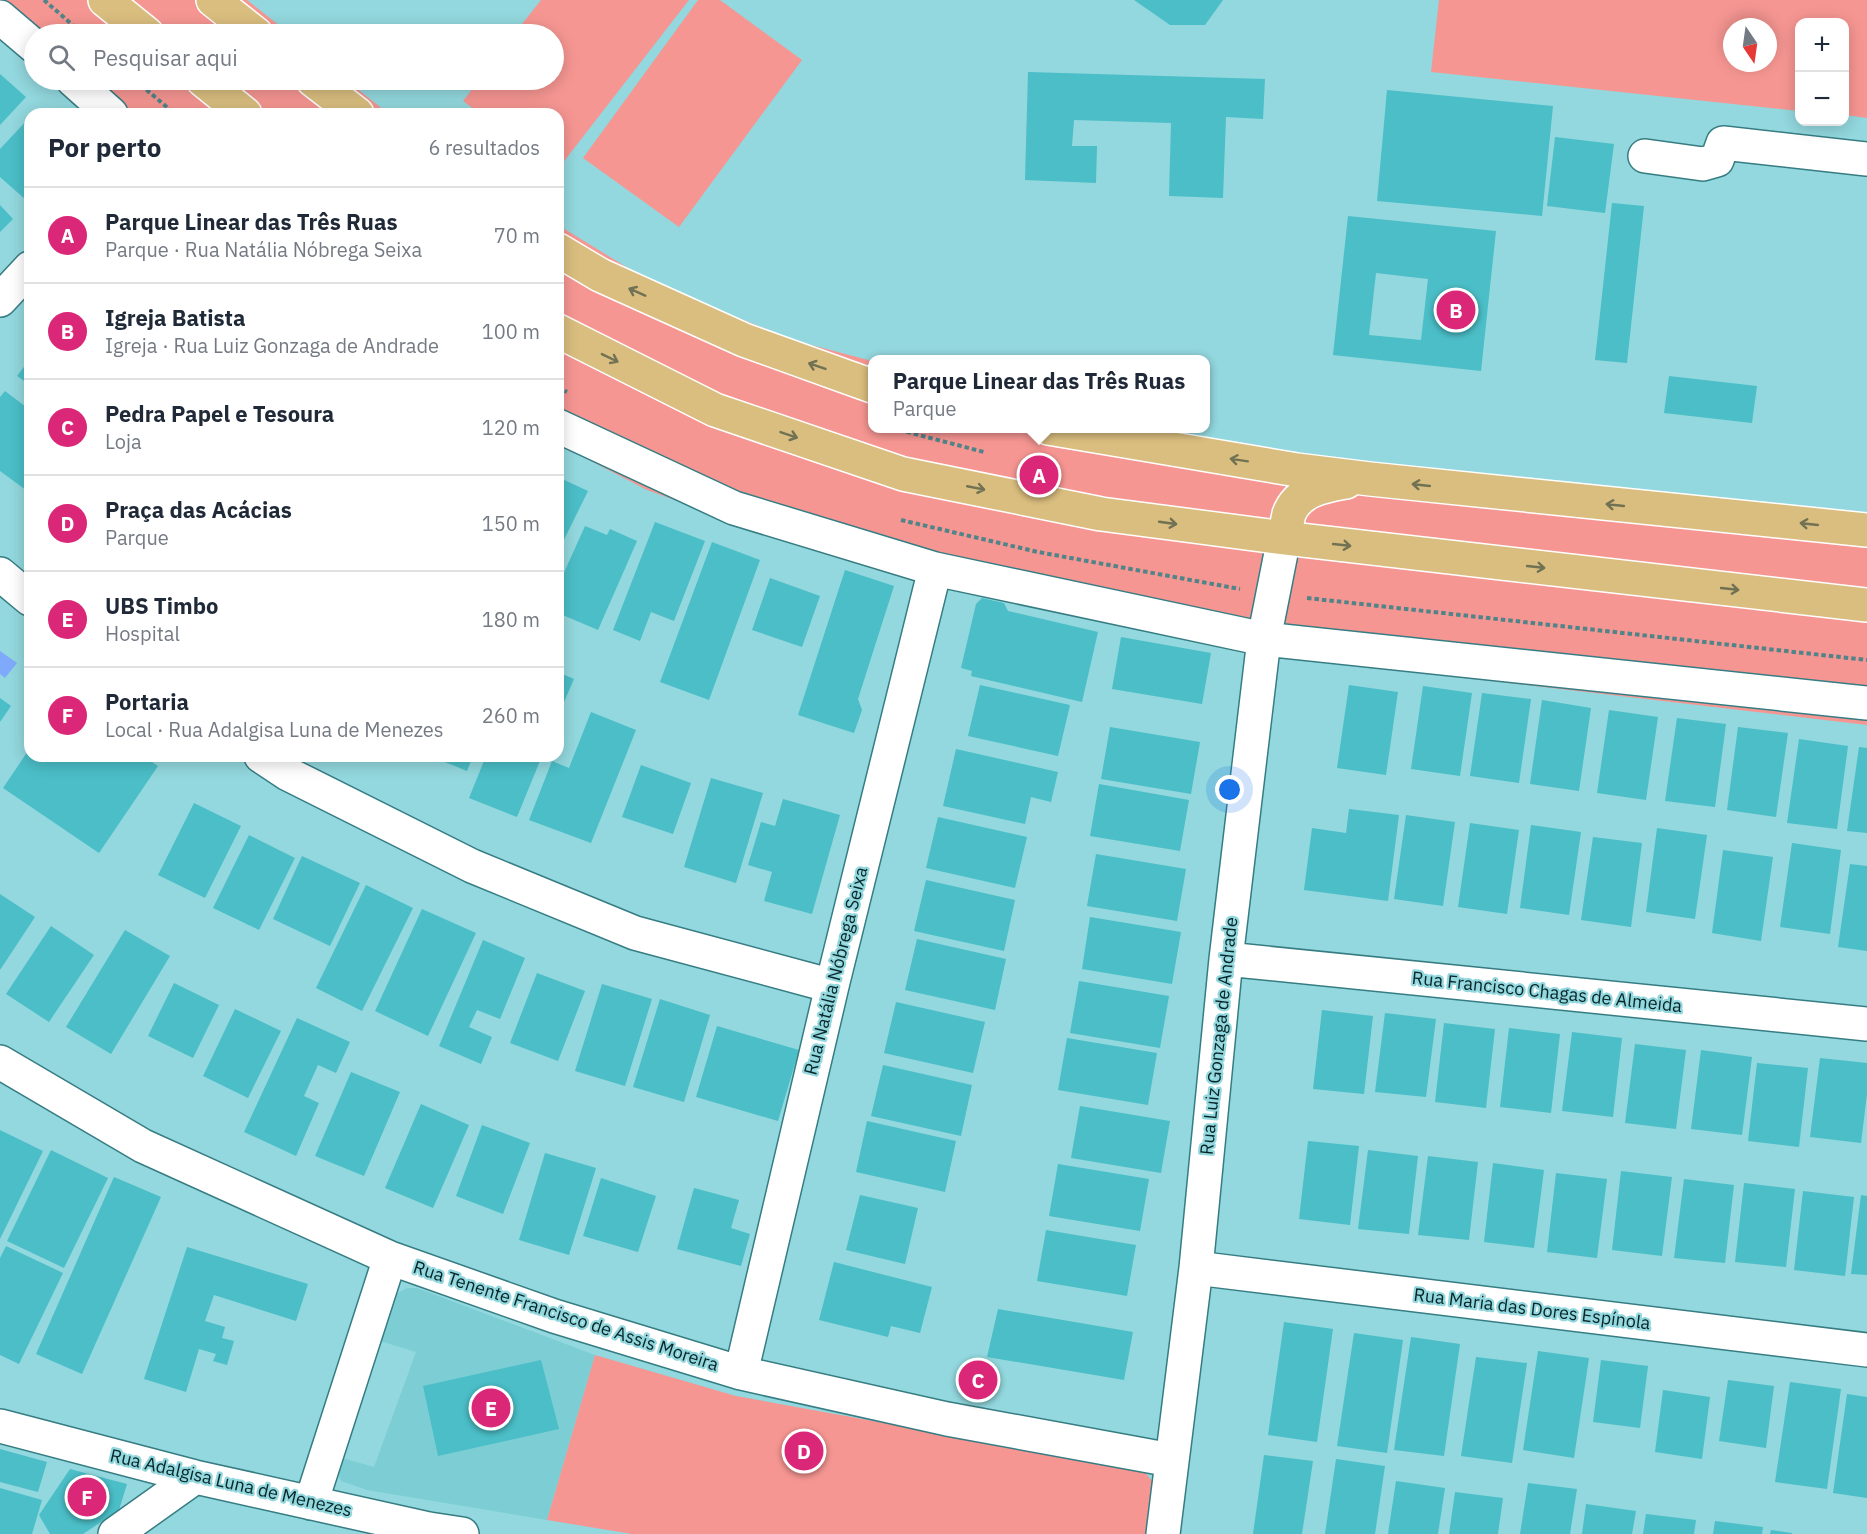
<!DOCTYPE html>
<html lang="pt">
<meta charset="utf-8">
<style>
:root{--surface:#fff;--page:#f6f6f7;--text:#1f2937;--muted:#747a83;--line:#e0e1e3;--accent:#db2777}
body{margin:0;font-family:"IBM Plex Sans",sans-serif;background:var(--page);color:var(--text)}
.controls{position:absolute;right:18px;top:18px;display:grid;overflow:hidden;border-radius:12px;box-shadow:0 3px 15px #0003}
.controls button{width:54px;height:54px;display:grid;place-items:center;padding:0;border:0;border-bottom:2px solid var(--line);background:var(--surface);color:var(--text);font:30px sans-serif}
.compass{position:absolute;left:1723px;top:18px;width:54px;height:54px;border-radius:50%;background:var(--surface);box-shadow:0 3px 15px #0003;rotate:167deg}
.you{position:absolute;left:1230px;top:790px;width:21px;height:21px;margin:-15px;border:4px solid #fff;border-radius:50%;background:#1a73e8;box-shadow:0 0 0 9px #1a73e833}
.badge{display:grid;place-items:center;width:39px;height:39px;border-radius:50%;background:var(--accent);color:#fff;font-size:20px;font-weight:700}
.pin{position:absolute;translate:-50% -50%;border:3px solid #fff;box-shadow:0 2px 6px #0006}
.popup{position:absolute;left:868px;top:355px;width:342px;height:78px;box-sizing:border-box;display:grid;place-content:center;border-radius:12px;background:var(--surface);filter:drop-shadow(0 2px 4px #0005);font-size:20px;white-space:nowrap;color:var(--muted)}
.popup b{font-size:22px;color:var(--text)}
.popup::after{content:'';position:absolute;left:50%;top:100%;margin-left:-12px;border:12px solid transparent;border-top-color:var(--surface)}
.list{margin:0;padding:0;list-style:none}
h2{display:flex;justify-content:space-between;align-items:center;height:78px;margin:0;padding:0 24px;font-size:26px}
h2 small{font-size:20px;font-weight:400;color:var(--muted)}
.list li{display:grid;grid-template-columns:39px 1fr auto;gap:18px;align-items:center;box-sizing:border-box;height:96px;padding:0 24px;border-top:2px solid var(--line)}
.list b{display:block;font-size:22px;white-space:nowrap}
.list p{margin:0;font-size:20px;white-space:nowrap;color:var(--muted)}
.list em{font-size:20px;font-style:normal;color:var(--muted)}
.icon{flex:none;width:33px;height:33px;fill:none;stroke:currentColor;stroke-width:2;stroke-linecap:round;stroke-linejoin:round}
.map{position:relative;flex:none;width:1867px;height:1534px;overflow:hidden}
.search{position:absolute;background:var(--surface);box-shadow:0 3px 15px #0003;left:24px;top:24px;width:540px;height:66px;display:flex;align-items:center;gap:15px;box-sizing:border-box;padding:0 21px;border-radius:33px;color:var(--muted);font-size:22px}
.panel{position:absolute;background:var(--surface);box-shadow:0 3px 15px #0003;left:24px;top:108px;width:540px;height:654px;border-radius:18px}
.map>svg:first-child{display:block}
.built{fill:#7dced4}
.green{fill:#f69692;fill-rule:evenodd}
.water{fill:#7faafc}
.building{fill:#4bbec7;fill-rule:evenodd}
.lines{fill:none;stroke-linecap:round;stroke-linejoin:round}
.minor-casing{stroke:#367d83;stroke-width:36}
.major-casing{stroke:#fff;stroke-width:36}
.path{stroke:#518488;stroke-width:4;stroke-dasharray:4.5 3;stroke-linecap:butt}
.minor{stroke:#fff;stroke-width:33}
.major{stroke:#dabe7f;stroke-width:33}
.oneway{stroke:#707253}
.labels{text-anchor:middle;stroke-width:4.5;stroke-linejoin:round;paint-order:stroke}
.street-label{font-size:18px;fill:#072527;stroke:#92d8de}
</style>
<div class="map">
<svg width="1867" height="1534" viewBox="0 0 1867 1534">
<rect width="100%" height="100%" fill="#92d8de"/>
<path class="built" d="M407,1288H417L595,1355L547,1520L367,1490L341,1481L338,1474L342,1458L374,1467L416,1352L380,1341L396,1294Z"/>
<path class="green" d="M0,0H247L290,34H34V67L0,38Z
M541,0H689L558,169V114H480L463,101L479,80H554V34H514Z
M698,0H720L802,60L679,227L583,158Z
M1439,0H1867V118L1845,115L1844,22H1800L1799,111L1431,72ZM1732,27H1768V63H1732Z
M49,80H346L389,114H90Z
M558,225L654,284L796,341L872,361V428L1137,429L1329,461L1867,521V725L1312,660L968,594L821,553L647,490L558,444Z
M595,1355L736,1396L1143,1470L1157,1487L1149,1534H632L547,1520Z"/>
<path class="water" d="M0,651L17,663L5,678L0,674Z"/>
<path class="building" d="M1134,0H1223L1205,25H1170Z
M1028,72L1265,79L1263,119L1226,117L1223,198L1169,196L1171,123L1074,120L1072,146H1097L1096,183L1025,180Z
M0,74L26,97L0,125Z
M1387,90L1553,106L1542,216L1377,201Z
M39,108L45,114H33Z
M30,117V196L26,200L0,177V149Z
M1555,137L1614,144L1605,213L1547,206Z
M1612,203L1644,206L1627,363L1595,360Z
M0,205L13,219L0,232Z
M1348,216L1496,231L1481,371L1333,355ZM1376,273L1428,279L1421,340L1369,335Z
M30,359V385L17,376Z
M1669,376L1757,386L1752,423L1664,413Z
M5,391L30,410V493L0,471V397Z
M558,477L588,491L558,552Z
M655,522L705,541L674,621L651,612L640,641L613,630Z
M585,526L607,535L610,529L637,541L598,630L558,613V586Z
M712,542L760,560L709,700L660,682Z
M845,570L894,586L858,699L862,710L854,733L798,715Z
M770,578L820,596L802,647L752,630Z
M982,598L1004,603L1008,611L1098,632L1082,702L971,676L972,671L961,668L976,604Z
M1121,637L1211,653L1202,704L1112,689Z
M558,672L574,679L558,716Z
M980,685L1070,705L1058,756L968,736Z
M1349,685L1398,692L1386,775L1337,768Z
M1423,686L1472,693L1460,776L1411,769Z
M1482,693L1531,699L1519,783L1470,776Z
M0,698L11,706L0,722Z
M1542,700L1591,708L1579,791L1530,784Z
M1609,710L1658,717L1646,800L1597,793Z
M591,712L636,730L591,843L529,820L552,761L569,768Z
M1677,718L1726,724L1715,807L1665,801Z
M1110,727L1200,742L1191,794L1101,779Z
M1738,727L1788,733L1776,817L1727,810Z
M1799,739L1848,746L1837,829L1787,823Z
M1859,747L1867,748V833L1847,831Z
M30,748V756H143L158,766L99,853L3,788Z
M956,749L1058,772L1051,802L1031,797L1025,824L943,806Z
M430,756H473L467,771Z
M486,756H542L517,817L469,798Z
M641,765L691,783L673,834L622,817Z
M711,778L763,793L736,883L684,867Z
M1099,784L1189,800L1180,851L1090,836Z
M783,799L840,815L812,914L764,901L772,872L748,865L761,822L775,826Z
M194,803L241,826L205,898L158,875Z
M1349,809L1399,815L1388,901L1304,890L1312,828L1346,833Z
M1406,815L1455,822L1443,906L1394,899Z
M938,817L1027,837L1015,888L926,868Z
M1470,823L1519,830L1507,914L1458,907Z
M1531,825L1581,832L1569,915L1520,908Z
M1657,828L1707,835L1695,919L1646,912Z
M249,835L295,858L259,930L213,908Z
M1593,837L1642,843L1631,927L1581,920Z
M1792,843L1841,850L1830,934L1780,927Z
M1723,850L1773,857L1761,941L1712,933Z
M1096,854L1186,869L1177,921L1087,906Z
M302,856L360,883L330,946L273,919Z
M1850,864L1867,866V951L1838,947Z
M926,880L1015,900L1004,951L914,931Z
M366,885L413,908L362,1011L316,988Z
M0,894L35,917L0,970Z
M422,909L476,933L428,1036L375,1011Z
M1090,917L1181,932L1172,984L1082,969Z
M51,926L94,955L49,1022L6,994Z
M125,930L170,956L111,1054L66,1027Z
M917,939L1006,959L995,1010L905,990Z
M483,940L525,958L500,1019L477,1010L469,1027L492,1037L481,1064L439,1046Z
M537,973L585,991L558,1061L510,1043Z
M1079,981L1169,996L1160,1048L1070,1033Z
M174,983L219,1005L193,1058L148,1036Z
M602,984L652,999L625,1086L575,1071Z
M660,999L710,1015L684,1102L633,1087Z
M896,1002L985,1022L973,1073L884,1053Z
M235,1009L281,1031L248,1098L203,1076Z
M1322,1010L1373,1016L1364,1094L1313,1089Z
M1385,1013L1436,1019L1426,1097L1375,1092Z
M297,1018L350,1042L336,1073L318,1065L304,1096L319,1103L296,1156L244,1132Z
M1444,1023L1495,1029L1486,1108L1435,1102Z
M717,1026L799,1050L778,1121L696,1097Z
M1509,1028L1560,1034L1551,1113L1500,1107Z
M1572,1032L1622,1038L1613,1117L1562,1111Z
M1067,1038L1157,1053L1148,1105L1058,1090Z
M1635,1044L1686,1050L1676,1129L1625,1123Z
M1701,1050L1752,1057L1742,1135L1691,1129Z
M1820,1058L1867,1063V1094L1861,1143L1810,1137Z
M1757,1063L1808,1068L1799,1147L1748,1141Z
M883,1065L972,1085L961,1136L871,1116Z
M351,1072L400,1092L364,1176L315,1156Z
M421,1104L469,1125L433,1208L385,1188Z
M1080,1106L1170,1121L1161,1173L1071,1158Z
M867,1121L956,1141L945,1192L856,1172Z
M482,1125L530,1143L503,1214L456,1196Z
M0,1130L43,1151L0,1239Z
M1308,1141L1359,1146L1350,1225L1299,1219Z
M51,1150L108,1178L64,1268L7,1241Z
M1368,1150L1418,1156L1409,1234L1358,1229Z
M545,1153L596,1168L569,1255L519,1240Z
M1428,1156L1478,1162L1469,1240L1418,1235Z
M1493,1163L1544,1170L1534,1248L1484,1242Z
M1058,1164L1149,1179L1140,1231L1049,1216Z
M1621,1171L1672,1177L1662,1256L1612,1250Z
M1556,1173L1607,1179L1597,1258L1547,1252Z
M114,1177L161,1197L82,1374L36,1354Z
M601,1178L656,1196L638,1252L583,1236Z
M1684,1179L1734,1185L1725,1263L1674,1258Z
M1744,1183L1795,1189L1786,1267L1735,1262Z
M694,1188L739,1200L731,1228L750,1234L741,1266L677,1249Z
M1803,1191L1854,1197L1845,1276L1794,1270Z
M860,1195L918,1208L905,1264L846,1250Z
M1861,1195L1867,1196V1275L1851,1274Z
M1046,1230L1136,1245L1127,1296L1037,1281Z
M6,1246L63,1273L19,1364L0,1355V1258Z
M187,1247L308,1284L296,1321L214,1295L205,1321L225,1327L222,1338L234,1341L227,1365L213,1361L216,1354L199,1349L186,1392L144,1379Z
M834,1262L932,1287L920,1333L891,1326L888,1337L819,1320Z
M998,1309L1133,1332L1124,1380L987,1357Z
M1284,1322L1333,1329L1317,1442L1268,1435Z
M1354,1333L1403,1340L1387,1453L1337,1446Z
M1411,1337L1460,1344L1444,1456L1394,1450Z
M1538,1351L1589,1358L1574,1458L1523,1450Z
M1476,1357L1527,1363L1512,1463L1461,1456Z
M541,1360L559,1429L438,1456L423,1386Z
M1601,1360L1648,1366L1640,1428L1593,1422Z
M1728,1380L1774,1386L1766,1448L1719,1441Z
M1790,1382L1841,1389L1827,1489L1775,1482Z
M1663,1390L1710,1397L1702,1459L1655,1452Z
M1847,1394L1867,1397V1498L1833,1493Z
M0,1449L47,1462L38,1492L0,1482Z
M1264,1455L1313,1461L1302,1534H1253Z
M1336,1459L1385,1466L1375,1534H1325Z
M70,1469L127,1484L119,1510L83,1534H50L39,1515Z
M1396,1481L1445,1488L1438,1534H1388Z
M1528,1483L1577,1489L1570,1534H1520Z
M0,1488L42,1500L32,1534H0Z
M1455,1492L1503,1498L1498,1534H1449Z
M1586,1504L1636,1511L1632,1534H1582Z
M1646,1514L1696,1520L1694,1534H1643Z
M1715,1521L1763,1527L1762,1534H1713Z
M1771,1530L1792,1533V1534H1770Z"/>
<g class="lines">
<defs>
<path id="minor" d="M0,17L34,46
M73,80L111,114
M1645,156L1703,164L1717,160L1723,143L1867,159
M0,300L30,268
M558,426L734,508L935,569L1264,639L1867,703
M0,574L30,599
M261,756L288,774L472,866L635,933L832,986
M1226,959L1867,1024
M0,1062L143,1146L390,1258L554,1316L741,1373L947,1419L1171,1460
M1196,1268L1867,1350
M741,1373L832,986L935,569
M0,1426L195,1477L429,1529L462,1534
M311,1503L390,1258
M115,1534L195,1477
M1163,1534L1196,1268L1226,959L1264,639L1284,538"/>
<path id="major" d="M105,0L147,34
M213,0L256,34
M203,80L245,114
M313,80L357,114
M558,250L600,275L744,340L872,386
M558,331L715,410L903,474L1101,514L1284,538L1867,605
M1048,428L1297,470L1370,479L1867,530
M1284,538C1286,531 1287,522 1289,514C1298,490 1324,486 1346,482"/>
</defs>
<use href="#minor" class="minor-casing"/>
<use href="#major" class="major-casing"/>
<path class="path" d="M44,0L83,34
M135,80L175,114
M558,387L567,392
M892,428L984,452
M901,520L1038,552L1240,589
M1307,598L1867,660"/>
<use href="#minor" class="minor"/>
<use href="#major" class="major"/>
</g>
<defs><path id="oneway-shaft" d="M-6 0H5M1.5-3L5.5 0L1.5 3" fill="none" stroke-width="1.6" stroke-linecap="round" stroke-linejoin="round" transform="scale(1.5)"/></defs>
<g class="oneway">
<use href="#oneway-shaft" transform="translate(637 292) rotate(-156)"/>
<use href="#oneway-shaft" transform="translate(610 358) rotate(26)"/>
<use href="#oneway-shaft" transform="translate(817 366) rotate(-161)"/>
<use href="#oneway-shaft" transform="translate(789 435) rotate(19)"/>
<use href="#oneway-shaft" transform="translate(1239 460) rotate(-171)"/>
<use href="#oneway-shaft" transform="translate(1421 485) rotate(-174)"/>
<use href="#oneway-shaft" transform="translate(976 488) rotate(11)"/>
<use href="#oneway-shaft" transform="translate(1615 505) rotate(-174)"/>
<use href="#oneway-shaft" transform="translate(1168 523) rotate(8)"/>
<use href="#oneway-shaft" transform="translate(1809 524) rotate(-174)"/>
<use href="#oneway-shaft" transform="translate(1342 545) rotate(6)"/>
<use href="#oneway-shaft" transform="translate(1536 567) rotate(6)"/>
<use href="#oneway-shaft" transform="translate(1730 589) rotate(6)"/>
</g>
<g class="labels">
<g class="street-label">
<text transform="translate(836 971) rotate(-76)" y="6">Rua Natália Nóbrega Seixa</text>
<text transform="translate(1547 992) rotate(6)" y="6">Rua Francisco Chagas de Almeida</text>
<text transform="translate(1219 1036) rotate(-84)" y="6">Rua Luiz Gonzaga de Andrade</text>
<text transform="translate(1532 1309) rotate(7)" y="6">Rua Maria das Dores Espínola</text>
<text transform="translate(566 1316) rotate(18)" y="6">Rua Tenente Francisco de Assis Moreira</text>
<text transform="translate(231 1483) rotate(13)" y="6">Rua Adalgisa Luna de Menezes</text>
</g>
</g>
</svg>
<div class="controls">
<button>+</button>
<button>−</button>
</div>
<svg class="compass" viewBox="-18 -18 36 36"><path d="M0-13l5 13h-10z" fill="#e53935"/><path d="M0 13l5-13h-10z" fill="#747a83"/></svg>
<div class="you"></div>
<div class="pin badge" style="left:1039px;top:475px">A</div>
<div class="popup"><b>Parque Linear das Três Ruas</b>Parque</div>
<div class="pin badge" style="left:1456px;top:310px">B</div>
<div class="pin badge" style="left:978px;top:1380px">C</div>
<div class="pin badge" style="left:804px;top:1451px">D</div>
<div class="pin badge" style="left:491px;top:1408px">E</div>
<div class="pin badge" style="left:87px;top:1497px">F</div>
<div class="search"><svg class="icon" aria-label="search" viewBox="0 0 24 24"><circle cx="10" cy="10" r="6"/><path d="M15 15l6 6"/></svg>Pesquisar aqui</div>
<section class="panel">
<h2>Por perto<small>6 resultados</small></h2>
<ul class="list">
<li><span class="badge">A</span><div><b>Parque Linear das Três Ruas</b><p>Parque · Rua Natália Nóbrega Seixa</p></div><em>70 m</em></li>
<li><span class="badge">B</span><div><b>Igreja Batista</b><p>Igreja · Rua Luiz Gonzaga de Andrade</p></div><em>100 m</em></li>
<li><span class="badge">C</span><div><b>Pedra Papel e Tesoura</b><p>Loja</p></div><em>120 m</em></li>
<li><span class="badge">D</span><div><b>Praça das Acácias</b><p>Parque</p></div><em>150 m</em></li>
<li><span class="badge">E</span><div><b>UBS Timbo</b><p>Hospital</p></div><em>180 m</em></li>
<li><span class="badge">F</span><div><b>Portaria</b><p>Local · Rua Adalgisa Luna de Menezes</p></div><em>260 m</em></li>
</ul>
</section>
</div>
